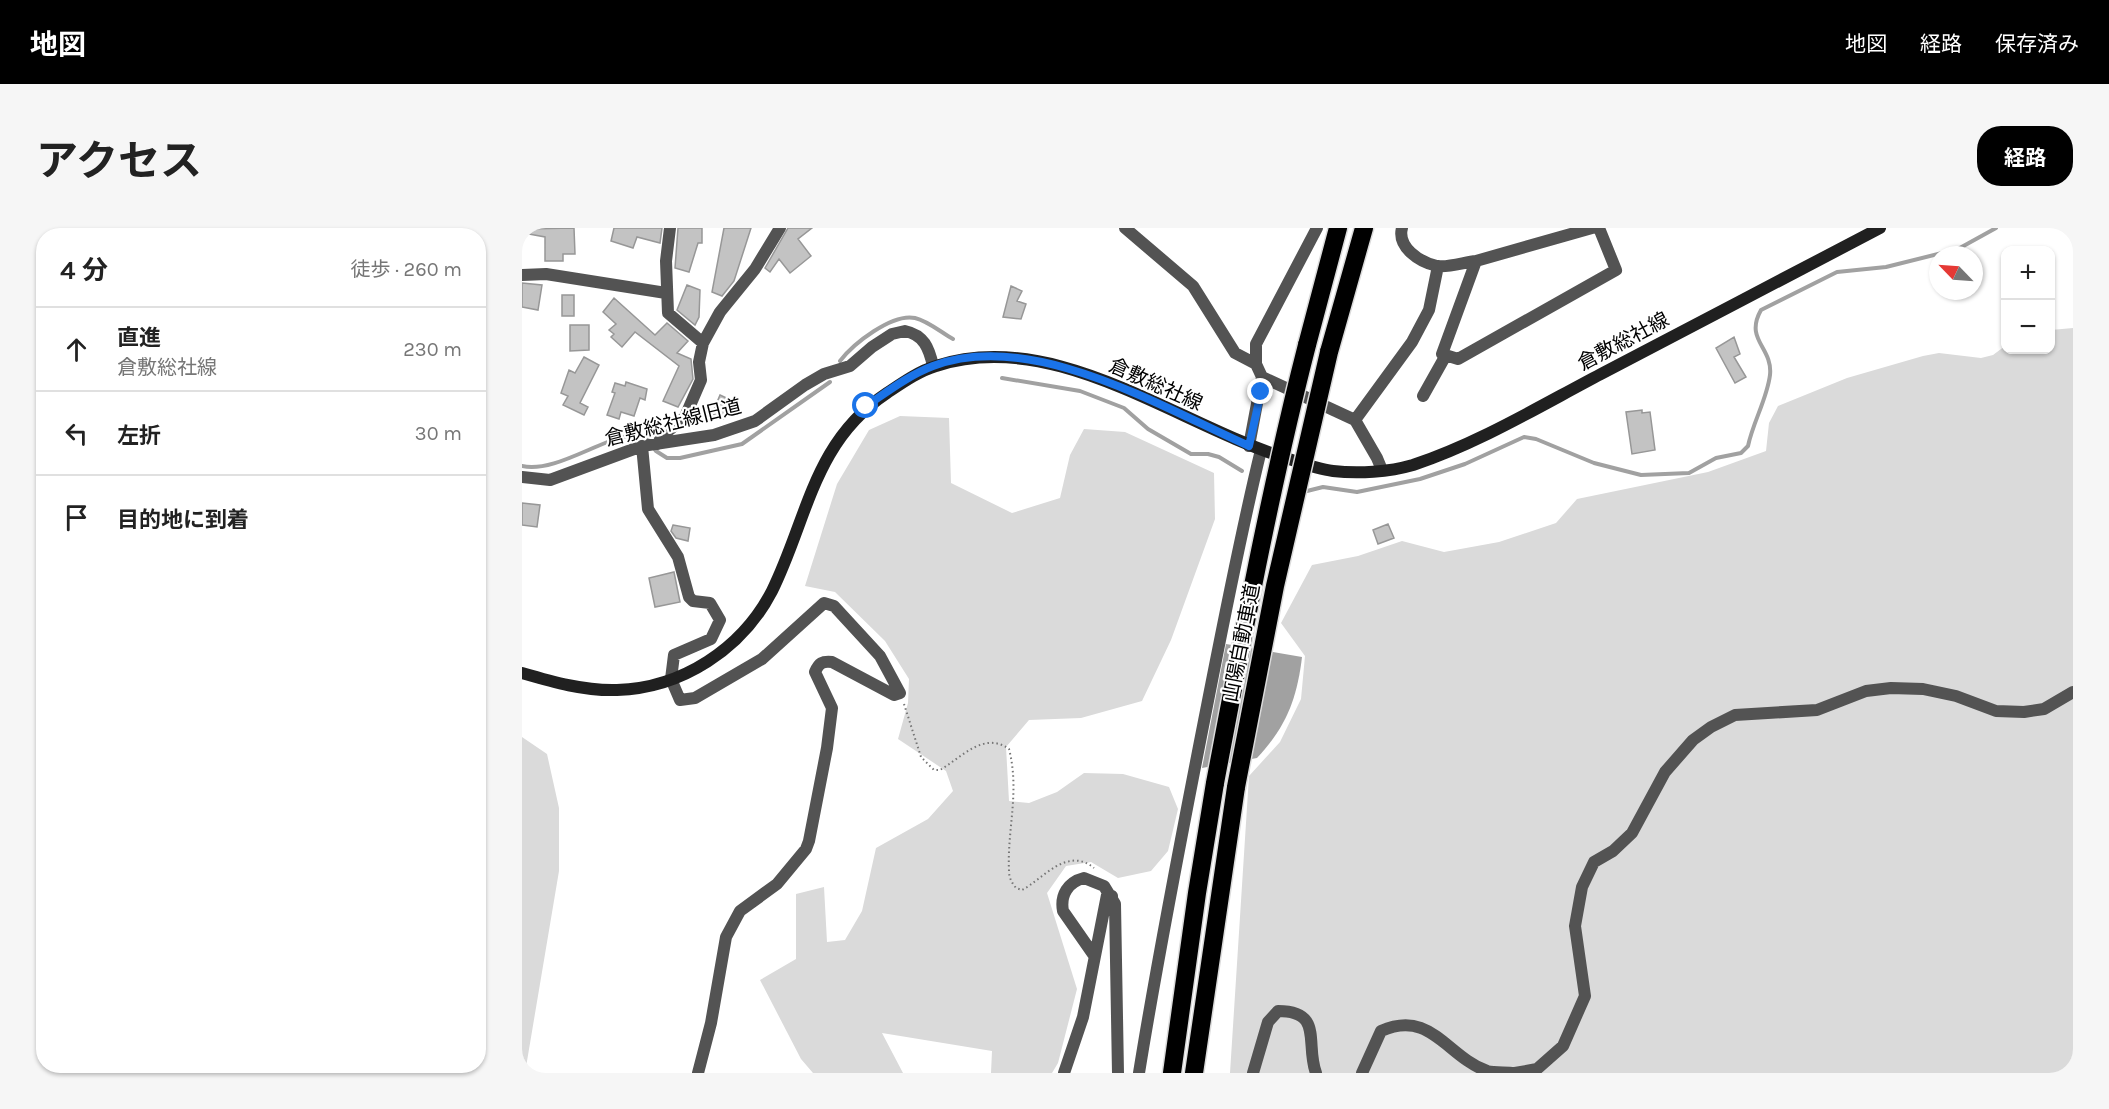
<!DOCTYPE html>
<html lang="ja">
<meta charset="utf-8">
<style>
:root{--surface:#fff;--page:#f6f6f6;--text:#222;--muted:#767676;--line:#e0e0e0;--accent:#000}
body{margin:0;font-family:Karla,"Noto Sans JP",sans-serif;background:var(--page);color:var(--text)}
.controls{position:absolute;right:18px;top:18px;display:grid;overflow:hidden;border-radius:12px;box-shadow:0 2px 4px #0004}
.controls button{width:54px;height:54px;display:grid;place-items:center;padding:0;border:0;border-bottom:2px solid var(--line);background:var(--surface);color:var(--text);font:30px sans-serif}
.compass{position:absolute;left:1407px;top:18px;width:54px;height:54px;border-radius:50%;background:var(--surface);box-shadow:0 2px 4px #0004;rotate:295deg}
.stop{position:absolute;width:18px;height:18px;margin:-14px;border:4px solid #1a73e8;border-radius:50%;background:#fff}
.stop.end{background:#1a73e8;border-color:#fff;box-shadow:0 2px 6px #0008}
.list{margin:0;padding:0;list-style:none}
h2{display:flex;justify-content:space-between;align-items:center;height:78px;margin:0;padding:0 24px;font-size:26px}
h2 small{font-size:20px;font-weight:400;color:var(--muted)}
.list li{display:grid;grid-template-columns:39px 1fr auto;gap:18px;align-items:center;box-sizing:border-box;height:84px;padding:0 24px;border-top:2px solid var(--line)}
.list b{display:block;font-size:22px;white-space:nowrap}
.list p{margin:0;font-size:20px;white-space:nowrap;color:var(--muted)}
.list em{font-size:20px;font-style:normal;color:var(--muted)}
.icon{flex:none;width:33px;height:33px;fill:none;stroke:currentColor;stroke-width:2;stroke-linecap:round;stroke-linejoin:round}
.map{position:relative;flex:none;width:1551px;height:845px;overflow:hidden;border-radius:24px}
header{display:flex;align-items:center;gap:36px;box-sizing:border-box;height:84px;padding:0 30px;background:var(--accent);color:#fff}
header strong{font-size:28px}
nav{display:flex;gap:33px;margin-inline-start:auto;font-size:21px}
.intro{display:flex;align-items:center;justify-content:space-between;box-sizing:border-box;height:144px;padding:0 36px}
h1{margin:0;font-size:42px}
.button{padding:15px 27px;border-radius:24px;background:var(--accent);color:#fff;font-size:21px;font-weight:700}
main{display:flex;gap:36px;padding:0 36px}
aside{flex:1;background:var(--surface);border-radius:24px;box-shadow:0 2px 4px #0004}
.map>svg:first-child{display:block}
.green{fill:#dadada}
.water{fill:#a1a1a1}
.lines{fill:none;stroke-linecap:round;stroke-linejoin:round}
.stream{stroke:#a1a1a1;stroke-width:4}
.building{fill:#c3c3c3;stroke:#979797;stroke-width:1.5}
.motorway-casing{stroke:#dbdbdb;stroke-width:21}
.path{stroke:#757575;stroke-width:2;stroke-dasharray:1.5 3;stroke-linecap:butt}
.minor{stroke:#535353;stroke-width:12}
.secondary{stroke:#202020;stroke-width:12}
.motorway{stroke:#000;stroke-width:18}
.motorway-bridge-casing{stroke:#dbdbdb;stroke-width:21;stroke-linecap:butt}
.motorway-bridge{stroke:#000;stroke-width:18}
.route{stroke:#1a73e8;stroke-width:8}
.labels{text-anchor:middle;stroke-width:4.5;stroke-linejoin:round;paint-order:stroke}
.street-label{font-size:20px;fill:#000;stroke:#fff}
</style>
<header>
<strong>地図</strong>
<nav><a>地図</a><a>経路</a><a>保存済み</a></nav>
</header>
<div class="intro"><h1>アクセス</h1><a class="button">経路</a></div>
<main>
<aside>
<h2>4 分<small>徒歩 · 260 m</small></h2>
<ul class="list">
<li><svg class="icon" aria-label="ahead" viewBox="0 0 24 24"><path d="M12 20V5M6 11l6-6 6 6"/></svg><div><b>直進</b><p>倉敷総社線</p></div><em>230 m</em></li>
<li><svg class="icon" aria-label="left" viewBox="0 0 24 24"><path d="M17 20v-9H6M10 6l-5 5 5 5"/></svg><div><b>左折</b></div><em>30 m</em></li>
<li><svg class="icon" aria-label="arrive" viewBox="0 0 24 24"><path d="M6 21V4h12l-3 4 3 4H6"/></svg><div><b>目的地に到着</b></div></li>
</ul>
</aside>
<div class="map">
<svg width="1551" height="845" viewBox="0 0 1551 845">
<rect width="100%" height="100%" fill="#fff"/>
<path class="green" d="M1551,100V845H708L727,548L758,514L779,471L783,428L759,395L790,337L836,328L880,313L922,324L977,314L1034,295L1055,271L1186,244L1244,223L1247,195L1256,178L1325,150L1401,128L1417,125L1459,130L1471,127L1483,118L1484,122H1528L1529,102Z
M378,188L427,190L429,255L490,285L538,270L548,227L562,201L603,204L692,245L693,291L649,412L620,473L559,490L507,492L484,519L487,573L507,575L535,564L562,545L601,546L647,559L656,581L646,623L629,643L596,650L569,634L544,638L525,665L555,761L536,835L530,845H469L470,823L360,805L381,845H291L279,831L238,752L274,731V666L302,659L305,714L323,712L340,683L354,620L406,591L431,563L424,543L376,511L386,475L387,451L363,413L313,364L283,358L315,256L347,202Z
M0,509L25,526L37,580V643L3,845H0Z"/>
<path class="water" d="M704,416L780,429C775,471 764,499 735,530L680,540Z"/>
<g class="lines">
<path class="stream" d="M318,133C331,116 370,85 393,90C406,93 420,105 431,111
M480,150L558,163L602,180L626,201L669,226H686L697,229L720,243
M0,238C39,247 98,195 125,210L134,223L145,230H158L220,216L308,154
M781,264L801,259L835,264L898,251L943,236L1002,209L1014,211L1072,235L1119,247L1167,245L1194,230L1219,225L1226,218C1231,194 1245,171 1248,147C1251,119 1222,112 1239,82L1315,44L1364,39L1436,21L1474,0"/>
</g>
<path class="building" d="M52,0L53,26H41V33H23V9L1,5L2,1Z
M92,0H140L138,15L115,9L111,20L89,13Z
M156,0H180V15H176L167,44L153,40Z
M202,0H229L212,53L200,68L190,64Z
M266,0H290L276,11L289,28L268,45L257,31L248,44L243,40Z
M0,55L20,57L16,82L0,79Z
M165,57L178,62L177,89L173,97L155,82Z
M489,58L500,63L495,73L504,76L499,91L481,89Z
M40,67H52V88H40Z
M92,70L133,107L145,95L166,113L155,125L169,131L171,151L156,179L141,173L157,138L113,104L100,119L89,109L92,106L87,102L94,96L81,84Z
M48,97H67V122L48,123Z
M1212,109L1218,126L1212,129L1224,149L1213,155L1194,120Z
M62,129L77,137L58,175L66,179L62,187L41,177L46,168L39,165L47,142L53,145Z
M104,154L125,161L123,172L118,170L112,188L99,184L97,191L85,187L93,165L90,164L93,155L103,158Z
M198,167L211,173L202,191L190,186Z
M1120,182V185L1128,184L1133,222L1110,226L1104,184Z
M0,275L18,277L15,299L0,297Z
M866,296L872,310L856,316L851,302Z
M151,297L168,300L166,313L154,310L149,303Z
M152,344L158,374L133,379L127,350Z"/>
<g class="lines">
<defs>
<path id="motorway" d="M785,117L816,0
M807,124L842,0
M650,845L675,665L693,555
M672,845L714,559"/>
</defs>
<use href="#motorway" class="motorway-casing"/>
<path class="path" d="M382,476L399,529L412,542H418C440,529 462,503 487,521C498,564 485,601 487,643C487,650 490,655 494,660L500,662C521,651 545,618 572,640"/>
<path class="minor" d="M148,0L144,33L146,85L181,115
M603,0L671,58L713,125L734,136
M880,0C875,19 897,34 915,38C926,40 943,34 954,33
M1070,0L954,33L920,126L936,131L1094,42L1077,0
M0,47L24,46L144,65
M740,149L833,192L855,230L860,242
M901,168L924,127
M833,192L890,114L907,82L916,38
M136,216L139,209L163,189L179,152L177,134L181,115L198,84L233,41L258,0
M120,218L126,281L156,329L167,369L171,373L188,375L198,392L189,411L152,427L149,451L158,472L173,470L240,431L302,375L312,378L358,428L378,465L372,467L310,434C300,433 297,435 293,444L310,480L305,520L287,613L284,621L255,656L218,683L204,709L189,795L176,845
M727,218L740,149L734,136V116L795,0
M0,249L28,252L120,218L192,207L233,193L283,157L302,146L328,138L350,119L370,106L383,103C402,107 407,120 411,138
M571,726L541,683C538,667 546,654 562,650L582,658L593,676L596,845
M542,845L561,789L585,667L590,668
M617,845C636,727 659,610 682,493C700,402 717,312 739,222
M731,845L746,794L756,783C802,783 783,816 794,845
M840,845L859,803C909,781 924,828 965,843C972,845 984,844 992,845
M993,845L1015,841L1041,818L1063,768L1053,698L1060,659L1072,634L1091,623L1110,605L1143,544L1171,512L1189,499L1213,487L1295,482L1344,463L1369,460L1401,461L1434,468L1474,483L1502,484L1522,481L1551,464"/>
<path class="secondary" d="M0,445C31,454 62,463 95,462C160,460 220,421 250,363C286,290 291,214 365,165C380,155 397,143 414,138C533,99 654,196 764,230C779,235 795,241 811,243C836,246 867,244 891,237C957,215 1018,178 1079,146C1172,97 1265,49 1358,0"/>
<use href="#motorway" class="motorway"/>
<defs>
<path id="motorway-bridge" d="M693,555C721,408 748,261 785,117
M714,559L753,358L807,124"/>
</defs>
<use href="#motorway-bridge" class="motorway-bridge-casing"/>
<use href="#motorway-bridge" class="motorway-bridge"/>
</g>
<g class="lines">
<path class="route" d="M344,178C365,164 387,147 411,138C510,101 637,178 727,218L739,164"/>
</g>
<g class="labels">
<g class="street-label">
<text transform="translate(1101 113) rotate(-28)" y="7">倉敷総社線</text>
<text transform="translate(634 156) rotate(24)" y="7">倉敷総社線</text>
<text transform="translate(151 194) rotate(-14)" y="7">倉敷総社線旧道</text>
<text transform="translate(719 415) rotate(-79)" y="7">山陽自動車道</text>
</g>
</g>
</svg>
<div class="controls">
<button>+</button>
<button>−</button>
</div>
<svg class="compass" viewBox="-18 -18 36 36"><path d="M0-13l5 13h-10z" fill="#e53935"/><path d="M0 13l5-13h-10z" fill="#767676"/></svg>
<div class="stop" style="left:344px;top:178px"></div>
<div class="stop end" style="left:739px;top:164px"></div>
</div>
</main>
